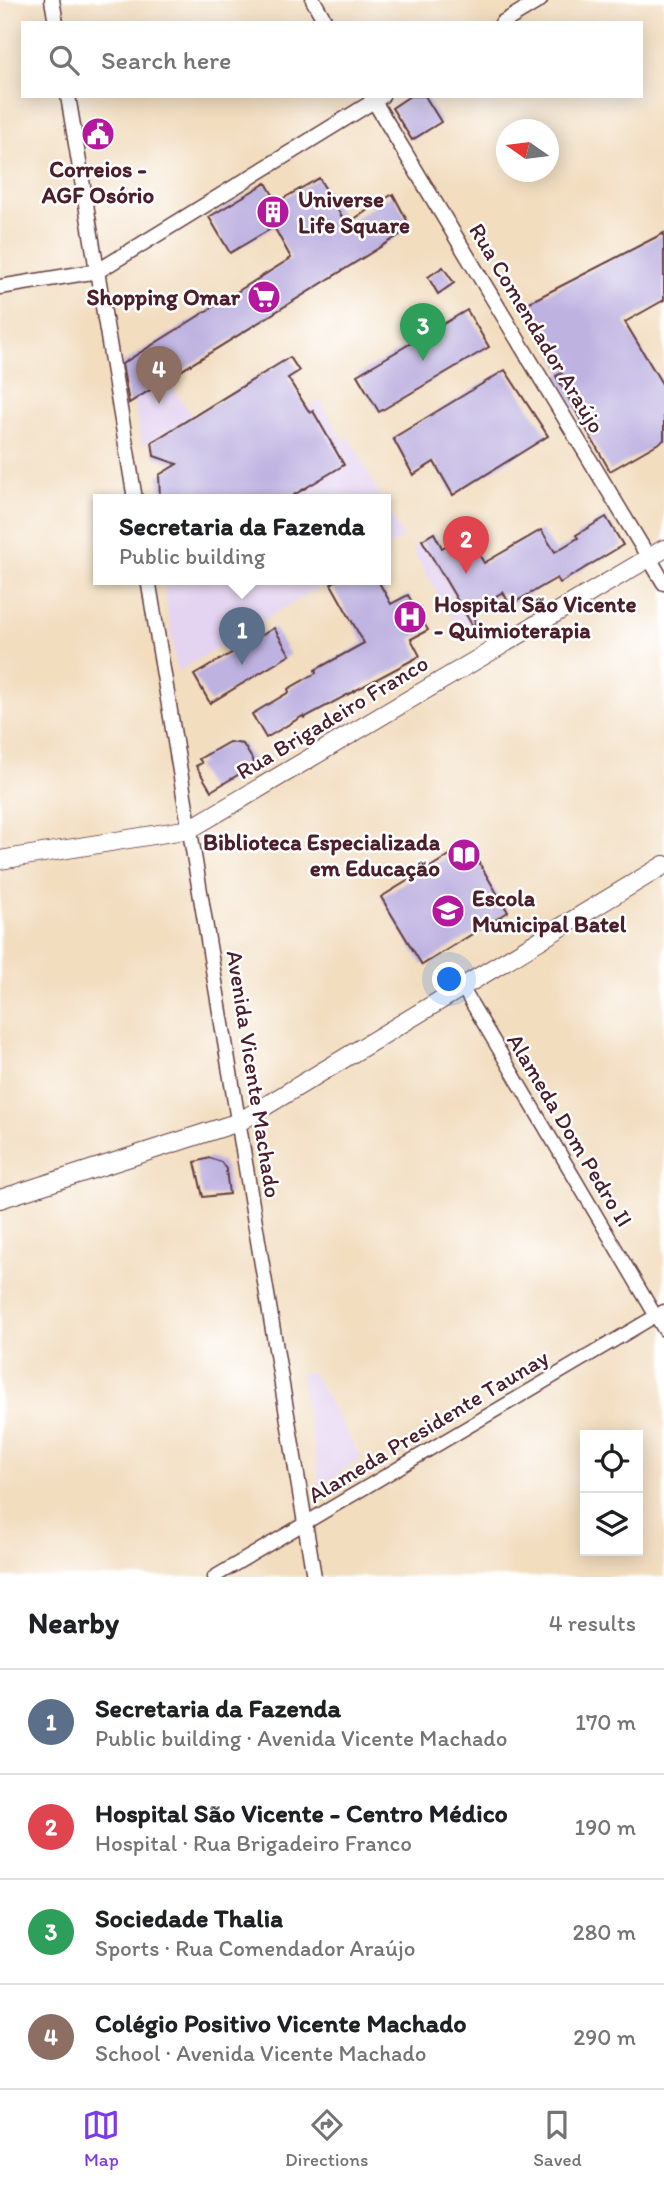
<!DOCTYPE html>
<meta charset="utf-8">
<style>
:root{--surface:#fff;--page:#f2f2f2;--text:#202124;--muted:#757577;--line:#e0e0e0;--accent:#7c3aed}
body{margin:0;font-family:Itim,sans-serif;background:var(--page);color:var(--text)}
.controls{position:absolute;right:21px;bottom:21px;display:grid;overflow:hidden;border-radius:0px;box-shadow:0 4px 18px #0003}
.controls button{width:63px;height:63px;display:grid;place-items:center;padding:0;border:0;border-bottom:2px solid var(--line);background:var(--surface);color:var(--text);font:35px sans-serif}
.compass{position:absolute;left:496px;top:119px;width:63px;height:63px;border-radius:50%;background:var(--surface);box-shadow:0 4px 18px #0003;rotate:284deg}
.you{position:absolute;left:450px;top:980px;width:24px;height:24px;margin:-18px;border:5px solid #fff;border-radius:50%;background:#1a73e8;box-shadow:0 0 0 10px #1a73e833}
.badge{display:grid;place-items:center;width:46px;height:46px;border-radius:50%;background:var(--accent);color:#fff;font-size:23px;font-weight:700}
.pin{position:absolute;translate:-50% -58px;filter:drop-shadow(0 2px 4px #0008)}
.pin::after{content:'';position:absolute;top:37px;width:24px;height:21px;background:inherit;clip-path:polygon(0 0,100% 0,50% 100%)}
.popup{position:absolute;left:93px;top:494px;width:298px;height:91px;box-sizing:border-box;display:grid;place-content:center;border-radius:0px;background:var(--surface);filter:drop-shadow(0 2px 5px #0005);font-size:23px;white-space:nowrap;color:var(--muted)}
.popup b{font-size:26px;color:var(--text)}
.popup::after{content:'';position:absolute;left:50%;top:100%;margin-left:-14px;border:14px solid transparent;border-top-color:var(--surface)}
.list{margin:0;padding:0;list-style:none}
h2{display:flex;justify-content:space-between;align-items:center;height:91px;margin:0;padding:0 28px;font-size:30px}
h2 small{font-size:23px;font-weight:400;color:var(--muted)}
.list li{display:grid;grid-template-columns:46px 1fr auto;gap:21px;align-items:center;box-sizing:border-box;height:105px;padding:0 28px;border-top:2px solid var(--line)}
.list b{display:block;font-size:26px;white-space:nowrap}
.list p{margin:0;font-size:23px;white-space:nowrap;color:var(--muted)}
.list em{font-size:23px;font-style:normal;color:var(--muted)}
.icon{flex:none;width:38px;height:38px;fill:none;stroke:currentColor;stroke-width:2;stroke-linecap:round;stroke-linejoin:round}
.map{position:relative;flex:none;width:664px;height:1577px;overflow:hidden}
.search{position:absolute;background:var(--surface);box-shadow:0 4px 18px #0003;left:21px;right:21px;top:21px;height:77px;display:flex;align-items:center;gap:18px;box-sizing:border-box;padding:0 24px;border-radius:0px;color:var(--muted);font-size:26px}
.sheet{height:511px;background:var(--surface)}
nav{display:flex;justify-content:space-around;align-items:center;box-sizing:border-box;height:98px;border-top:2px solid var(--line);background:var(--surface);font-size:19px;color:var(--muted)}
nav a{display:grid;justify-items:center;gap:4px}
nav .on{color:var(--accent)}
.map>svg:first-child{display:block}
.built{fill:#e4d3f1}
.building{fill:#beb2e1}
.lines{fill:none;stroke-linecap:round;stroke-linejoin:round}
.minor-casing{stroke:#633c41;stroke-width:15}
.tertiary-casing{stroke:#633c41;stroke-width:17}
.primary-casing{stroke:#633c41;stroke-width:20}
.minor{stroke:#fff;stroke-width:12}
.tertiary{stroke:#fff;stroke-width:14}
.primary{stroke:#fff;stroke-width:18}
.labels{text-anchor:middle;stroke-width:5;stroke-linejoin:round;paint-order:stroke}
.poi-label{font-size:23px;font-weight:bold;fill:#4a1f2b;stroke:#fff;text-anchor:start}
.street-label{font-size:23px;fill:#4a1f2b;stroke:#fff}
</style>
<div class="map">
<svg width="664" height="1577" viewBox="0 0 664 1577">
<rect width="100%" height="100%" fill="#fff"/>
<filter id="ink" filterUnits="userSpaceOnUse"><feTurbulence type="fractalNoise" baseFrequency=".0143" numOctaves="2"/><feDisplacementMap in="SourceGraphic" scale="14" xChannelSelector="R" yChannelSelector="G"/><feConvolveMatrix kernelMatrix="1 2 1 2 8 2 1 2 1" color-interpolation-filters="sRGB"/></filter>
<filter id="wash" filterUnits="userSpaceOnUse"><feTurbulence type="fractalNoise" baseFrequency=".00686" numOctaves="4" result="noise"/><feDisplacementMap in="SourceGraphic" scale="28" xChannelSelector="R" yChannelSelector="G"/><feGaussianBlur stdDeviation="1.57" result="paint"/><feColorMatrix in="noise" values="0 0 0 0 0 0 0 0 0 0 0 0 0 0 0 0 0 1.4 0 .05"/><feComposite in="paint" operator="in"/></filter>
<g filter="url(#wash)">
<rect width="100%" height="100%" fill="#f2ddbf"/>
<path class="built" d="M162,371L193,417L142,446L132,391Z
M320,400L344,440L350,438L382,499H160Z
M386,504L403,538L386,548Z
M423,542L474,631L463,638L412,549Z
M163,579H333L177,672Z
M312,1372L361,1458L320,1485L300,1374Z"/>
<g id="blocks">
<path class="building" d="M410,96H425L441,122L412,140L392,108Z
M319,178L346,224L393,194L411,228L129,403L122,364L291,258L274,227L230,253L209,217L266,183L277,202Z
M664,233V300L625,322L664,387V440L610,471L556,376L562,373L543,332L526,304Z
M443,267L454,283L438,294L428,277Z
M467,310L489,347L379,412L357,375Z
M290,357L299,371L288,378L310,413L313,411L344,465L294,495L296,499H160L159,475L177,464L154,456L152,442Z
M505,370L548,436L453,495L434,462L413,475L393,438Z
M606,517L623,545L560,583L557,578L510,605L503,592L474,609L475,630L422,540L434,533L442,548L467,534L484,563L541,530L555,552L578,538L576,535Z
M339,579H377L391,604L408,595L428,630L411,639L420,656L304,718L303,716L266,738L252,714L289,692L288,689L316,673L315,670L364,643L331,584Z
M274,628L290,655L210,703L194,675Z
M229,742L243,744L254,762L251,767L211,791L196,766L202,763L199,759Z
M468,844L508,912L422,965L381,897Z
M210,1158L221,1162L226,1169L229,1194L203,1197L195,1162Z"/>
</g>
</g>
<g filter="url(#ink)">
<use href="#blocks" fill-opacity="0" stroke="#633c41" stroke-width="2"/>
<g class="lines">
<defs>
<path id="minor" d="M462,987L664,1330
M214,1577L664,1311"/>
<path id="tertiary" d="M52,0L56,23
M313,0L326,23
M502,23L540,0
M68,96L135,499
M371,96L664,583
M0,287L98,271L382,96
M148,579L314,1577"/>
<path id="primary" d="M0,860L190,829L664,549
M0,1199L239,1122L664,865"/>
</defs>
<use href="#minor" class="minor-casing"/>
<use href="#tertiary" class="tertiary-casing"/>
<use href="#primary" class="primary-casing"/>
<use href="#minor" class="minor"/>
<use href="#tertiary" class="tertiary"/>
<use href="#primary" class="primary"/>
</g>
</g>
<defs>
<symbol id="civic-disc" viewBox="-11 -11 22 22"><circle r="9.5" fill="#b5179e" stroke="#fff"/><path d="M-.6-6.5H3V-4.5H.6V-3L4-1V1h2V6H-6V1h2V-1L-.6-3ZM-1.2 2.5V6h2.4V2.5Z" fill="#fff"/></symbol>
<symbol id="building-disc" viewBox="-11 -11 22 22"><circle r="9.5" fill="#b5179e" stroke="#fff"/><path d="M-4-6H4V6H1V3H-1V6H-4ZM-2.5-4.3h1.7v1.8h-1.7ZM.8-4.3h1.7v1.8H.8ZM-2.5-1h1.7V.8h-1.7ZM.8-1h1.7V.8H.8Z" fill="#fff"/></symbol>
<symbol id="supermarket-disc" viewBox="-11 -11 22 22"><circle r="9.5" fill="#b5179e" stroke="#fff"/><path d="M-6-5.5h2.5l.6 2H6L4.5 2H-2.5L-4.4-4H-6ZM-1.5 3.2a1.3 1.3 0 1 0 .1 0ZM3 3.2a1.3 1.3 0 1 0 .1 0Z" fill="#fff"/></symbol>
<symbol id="hospital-disc" viewBox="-11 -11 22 22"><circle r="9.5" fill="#b5179e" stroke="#fff"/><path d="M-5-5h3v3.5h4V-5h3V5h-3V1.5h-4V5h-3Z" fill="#fff"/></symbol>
<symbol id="library-disc" viewBox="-11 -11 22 22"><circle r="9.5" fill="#b5179e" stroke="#fff"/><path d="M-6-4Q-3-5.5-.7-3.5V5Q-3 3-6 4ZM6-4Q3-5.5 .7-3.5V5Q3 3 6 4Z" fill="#fff"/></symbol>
<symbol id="school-disc" viewBox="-11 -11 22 22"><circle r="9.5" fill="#b5179e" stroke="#fff"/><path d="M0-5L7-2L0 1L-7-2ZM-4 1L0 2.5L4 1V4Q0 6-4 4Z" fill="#fff"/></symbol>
</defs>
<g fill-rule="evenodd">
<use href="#civic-disc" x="79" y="115" width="38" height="38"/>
<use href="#building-disc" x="254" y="193" width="38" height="38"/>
<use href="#supermarket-disc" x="245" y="278" width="38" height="38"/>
<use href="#hospital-disc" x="391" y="598" width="38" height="38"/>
<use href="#library-disc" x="445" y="836" width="38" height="38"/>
<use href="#school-disc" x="429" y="892" width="38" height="38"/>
</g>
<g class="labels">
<g class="poi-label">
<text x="98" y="177" text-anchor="middle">Correios -<tspan x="98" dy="26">AGF Osório</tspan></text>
<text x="298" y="207">Universe<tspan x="298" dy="26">Life Square</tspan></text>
<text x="240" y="305" text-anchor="end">Shopping Omar</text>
<text x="434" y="612">Hospital São Vicente<tspan x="434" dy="26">- Quimioterapia</tspan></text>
<text x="440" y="850" text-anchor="end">Biblioteca Especializada<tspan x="440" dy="26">em Educação</tspan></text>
<text x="472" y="906">Escola<tspan x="472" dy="26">Municipal Batel</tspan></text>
</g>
<g class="street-label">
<text transform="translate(537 328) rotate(59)" y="8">Rua Comendador Araújo</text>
<text transform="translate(332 717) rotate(-31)" y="8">Rua Brigadeiro Franco</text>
<text transform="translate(254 1074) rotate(81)" y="8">Avenida Vicente Machado</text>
<text transform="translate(570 1130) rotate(59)" y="8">Alameda Dom Pedro II</text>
<text transform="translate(428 1426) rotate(-31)" y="8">Alameda Presidente Taunay</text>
</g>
</g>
</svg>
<div class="controls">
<button><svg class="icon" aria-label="locate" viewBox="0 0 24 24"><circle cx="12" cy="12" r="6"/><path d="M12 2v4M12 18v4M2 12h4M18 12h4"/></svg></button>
<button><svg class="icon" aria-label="layers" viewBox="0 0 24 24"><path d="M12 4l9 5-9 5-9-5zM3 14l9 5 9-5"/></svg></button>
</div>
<svg class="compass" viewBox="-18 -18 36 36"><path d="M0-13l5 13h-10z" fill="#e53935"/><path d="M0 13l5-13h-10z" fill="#757577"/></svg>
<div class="you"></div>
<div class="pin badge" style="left:242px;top:665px;background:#5c6f8a">1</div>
<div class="popup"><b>Secretaria da Fazenda</b>Public building</div>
<div class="pin badge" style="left:466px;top:574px;background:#e0444e">2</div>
<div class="pin badge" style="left:423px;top:361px;background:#2e9e5b">3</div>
<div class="pin badge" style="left:159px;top:404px;background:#8d6e63">4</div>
<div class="search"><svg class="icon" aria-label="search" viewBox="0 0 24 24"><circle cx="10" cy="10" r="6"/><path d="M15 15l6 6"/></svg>Search here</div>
</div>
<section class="sheet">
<h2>Nearby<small>4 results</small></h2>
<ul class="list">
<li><span class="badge" style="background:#5c6f8a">1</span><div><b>Secretaria da Fazenda</b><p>Public building · Avenida Vicente Machado</p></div><em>170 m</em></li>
<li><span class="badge" style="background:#e0444e">2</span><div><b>Hospital São Vicente - Centro Médico</b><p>Hospital · Rua Brigadeiro Franco</p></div><em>190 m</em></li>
<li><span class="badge" style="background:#2e9e5b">3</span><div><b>Sociedade Thalia</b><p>Sports · Rua Comendador Araújo</p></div><em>280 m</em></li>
<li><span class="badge" style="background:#8d6e63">4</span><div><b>Colégio Positivo Vicente Machado</b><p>School · Avenida Vicente Machado</p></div><em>290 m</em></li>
</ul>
</section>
<nav>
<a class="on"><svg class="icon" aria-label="map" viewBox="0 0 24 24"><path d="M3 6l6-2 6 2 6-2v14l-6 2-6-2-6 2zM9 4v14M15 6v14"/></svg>Map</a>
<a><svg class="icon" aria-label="directions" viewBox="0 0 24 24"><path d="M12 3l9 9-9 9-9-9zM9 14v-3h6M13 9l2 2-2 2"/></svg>Directions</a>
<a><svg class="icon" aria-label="saved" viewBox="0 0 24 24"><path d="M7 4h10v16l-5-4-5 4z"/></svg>Saved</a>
</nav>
